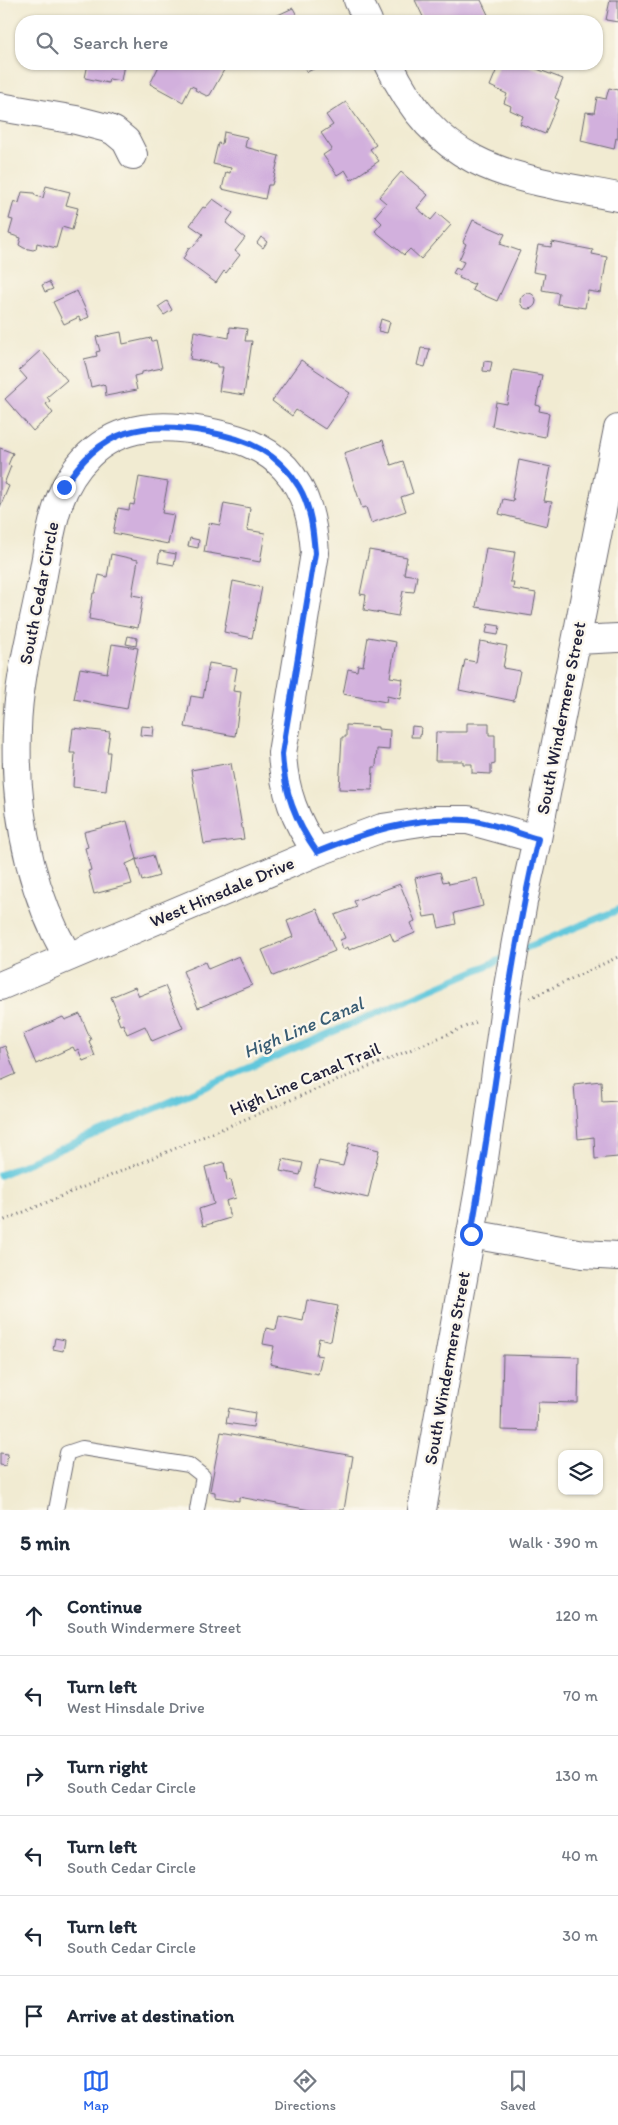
<!DOCTYPE html>
<meta charset="utf-8">
<style>
:root{--surface:#fff;--page:#f2f2f3;--text:#1f2937;--muted:#747a83;--line:#e0e1e3;--accent:#2563eb}
body{margin:0;font-family:Itim,sans-serif;background:var(--page);color:var(--text)}
.controls{position:absolute;right:15px;bottom:15px;display:grid;overflow:hidden;border-radius:10px;box-shadow:0 1px 4px #0004}
.controls button{width:45px;height:45px;display:grid;place-items:center;padding:0;border:0;border-bottom:1px solid var(--line);background:var(--surface);color:var(--text);font:25px sans-serif}
.stop{position:absolute;width:15px;height:15px;margin:-11px;border:4px solid #2563eb;border-radius:50%;background:#fff}
.stop.end{background:#2563eb;border-color:#fff;box-shadow:0 1px 5px #0008}
.list{margin:0;padding:0;list-style:none}
h2{display:flex;justify-content:space-between;align-items:center;height:65px;margin:0;padding:0 20px;font-size:21px}
h2 small{font-size:16px;font-weight:400;color:var(--muted)}
.list li{display:grid;grid-template-columns:32px 1fr auto;gap:15px;align-items:center;box-sizing:border-box;height:80px;padding:0 20px;border-top:1px solid var(--line)}
.list b{display:block;font-size:19px;white-space:nowrap}
.list p{margin:0;font-size:16px;white-space:nowrap;color:var(--muted)}
.list em{font-size:16px;font-style:normal;color:var(--muted)}
.icon{flex:none;width:28px;height:28px;fill:none;stroke:currentColor;stroke-width:2;stroke-linecap:round;stroke-linejoin:round}
.map{position:relative;flex:none;width:618px;height:1510px;overflow:hidden}
.search{position:absolute;background:var(--surface);box-shadow:0 1px 4px #0004;left:15px;right:15px;top:15px;height:55px;display:flex;align-items:center;gap:12px;box-sizing:border-box;padding:0 18px;border-radius:20px;color:var(--muted);font-size:19px}
.sheet{height:545px;background:var(--surface)}
nav{display:flex;justify-content:space-around;align-items:center;box-sizing:border-box;height:70px;border-top:1px solid var(--line);background:var(--surface);font-size:14px;color:var(--muted)}
nav a{display:grid;justify-items:center;gap:2px}
nav .on{color:var(--accent)}
.map>svg:first-child{display:block}
.lines{fill:none;stroke-linecap:round;stroke-linejoin:round}
.stream{stroke:#60c7dc;stroke-width:7}
.building{fill:#d2b0dd}
.service-casing{stroke:#6a6870;stroke-width:16}
.minor-casing{stroke:#6a6870;stroke-width:30}
.path{stroke:#6a6870;stroke-width:3;stroke-dasharray:1 4;stroke-linecap:butt}
.service{stroke:#fff;stroke-width:14}
.minor{stroke:#fff;stroke-width:28}
.route{stroke:#2563eb;stroke-width:6}
.labels{text-anchor:middle;stroke-width:5;stroke-linejoin:round;paint-order:stroke}
.street-label{font-size:18px;fill:#22223b;stroke:#fbf7ec}
.water-label{font-size:19px;font-style:italic;fill:#385c73;stroke:#fbf7ec}
</style>
<div class="map">
<svg width="618" height="1510" viewBox="0 0 618 1510">
<rect width="100%" height="100%" fill="#fbf7ec"/>
<filter id="ink" filterUnits="userSpaceOnUse"><feTurbulence type="fractalNoise" baseFrequency=".02" numOctaves="2"/><feDisplacementMap in="SourceGraphic" scale="10" xChannelSelector="R" yChannelSelector="G"/><feConvolveMatrix kernelMatrix="1 2 1 2 8 2 1 2 1" color-interpolation-filters="sRGB"/></filter>
<filter id="wash" filterUnits="userSpaceOnUse"><feTurbulence type="fractalNoise" baseFrequency=".0096" numOctaves="4" result="noise"/><feDisplacementMap in="SourceGraphic" scale="20" xChannelSelector="R" yChannelSelector="G"/><feGaussianBlur stdDeviation="1.12" result="paint"/><feColorMatrix in="noise" values="0 0 0 0 0 0 0 0 0 0 0 0 0 0 0 0 0 1.4 0 .05"/><feComposite in="paint" operator="in"/></filter>
<g filter="url(#wash)">
<rect width="100%" height="100%" fill="#f1ebd2"/>
<g class="lines">
<path class="stream" d="M521,950L618,910
M0,1175L507,957"/>
</g>
<g id="blocks">
<path class="building" d="M415,0H481L491,21H425Z
M610,0H618V22L606,20Z
M293,8L300,21H265Z
M66,18L79,20L80,18L93,21H65Z
M88,64H124L121,81L109,79L108,83L85,78Z
M160,64H225L222,69L224,70L210,95L207,96L195,90L196,88L191,86L183,102L150,84Z
M303,64H324L307,72Z
M499,64H524L563,79L555,98L559,100L545,134L520,124L523,116L510,110L511,106L504,103L507,94L490,86Z
M609,88L618,90V139L616,138L614,149L581,141L586,112L594,113L597,97L606,99Z
M346,102L376,145L370,149L379,161L351,180L345,170L337,175L323,155L332,149L321,133L333,125L326,115Z
M224,132L247,137L245,147L279,156L272,185H268L265,199L222,189L226,172L230,173L231,168L213,164L218,143L222,144Z
M401,172L428,195L417,208L431,220L437,213L451,225L421,259L410,249L404,255L375,231L382,223L375,216L386,203L379,197Z
M46,186L70,192L66,205L78,208L72,230L62,227L56,248L37,243L36,249L33,250L24,248L19,245L21,238L9,234L13,220L9,219L14,201L19,203L22,192L34,193L36,196L43,198Z
M213,199L233,213L226,223L245,238L235,251L240,255L226,273L224,271L216,283L183,259L189,248L194,246L203,234L190,225L203,207L205,208Z
M473,220L505,234L500,244L520,251L497,301L472,290L475,283L473,284L459,278L460,276L453,273L456,268L460,270L464,262L459,260L466,244L463,242Z
M261,237L267,242L263,248L257,243Z
M552,242L593,250L592,254L607,257L601,293L588,291L585,308L557,304L559,293L542,290L545,274L533,272L538,245L551,247Z
M49,282L53,289L45,292L42,285Z
M77,291L89,317L80,321L79,317L64,324L53,302Z
M520 301a8 8 0 1 1 16 0a8 8 0 1 1-16 0Z
M167,301L172,310L164,315L158,307Z
M381,319L390,322L387,333L378,331Z
M230,327L247,329L245,341H252L244,395L219,391L223,367H217V364L190,359L194,331L229,338Z
M121,332L123,344L151,338L152,341L156,340L162,368L142,372V374L134,376L137,390L106,396L105,386L103,384L91,387L84,359L97,356L96,352L100,351L96,337Z
M421,348L430,349L425,367L417,365Z
M41,350L67,380L47,397L50,401L46,404L53,413L33,431L5,399L27,379L19,370Z
M301,360L350,393L325,429L296,410L292,416L272,401Z
M484,361L492,362L490,372L483,371Z
M513,370L542,375L536,405L540,406L539,411L549,413L545,437L492,426L496,402L507,404Z
M383,440L391,465L403,461L413,493L401,497L406,511L371,523L366,507L362,508L344,453Z
M0,448L13,453L8,465L11,466L4,484L9,486L0,507Z
M519,460L551,467L544,501L552,502L547,526L499,514L503,499L513,501L514,499L512,498Z
M139,477L168,482L162,513L174,515L168,544L113,533L118,508L129,510L130,504L134,505Z
M224,503L250,508L247,530L265,533L260,562L204,552L209,523L220,525Z
M190,538L199,540L198,548L188,546Z
M486,548L515,552L510,582H514L513,589L536,593L532,616L476,607Z
M369,550L407,557L404,574L417,576L414,592L403,591L398,616L364,610L366,595L360,594Z
M160,551L176,554L174,565L158,562Z
M111,554L138,560L132,595L143,597L138,628L89,619L93,593H95L99,575L107,577Z
M233,581L262,587L252,638L224,632Z
M488,624L500,626L498,635L486,633Z
M128,636L137,638L136,646L126,644Z
M368,637L396,642L390,677L403,679L400,699L387,696L386,702L343,694L348,669L357,671L358,665L363,666Z
M480,641L507,646L503,668L520,671L514,701L459,690L465,660L476,662Z
M112,644L138,648L127,709L74,699L80,668L107,673Z
M209,663L237,668L233,691L241,692L235,736L185,727L191,696L203,698Z
M467,723H489V735H495V764L491,765V774L472,773V764H463V761H435L436,732H467Z
M346,725L378,727V729L390,730L389,750L377,749L376,767H373L372,790L339,789L342,737H346Z
M141,726L154,727L153,736L140,735Z
M412,726L421,727L420,737H411Z
M73,728L110,732L107,752H110L106,791L73,787L75,753H70Z
M231,763L244,839L204,844L191,770Z
M127,821L137,859L126,864L132,884L94,894L88,871L91,870L85,848L88,847L84,832Z
M153,855L159,876L142,881L136,860Z
M440,872L443,882L448,881L449,884L477,878L483,906L454,913L456,924L439,928L436,915L424,917L415,878Z
M400,884L415,921L411,923L415,933L394,942L390,933L349,950L348,947L343,949L340,940L345,938L335,915L357,907L354,901Z
M317,909L335,951L273,976L262,950L293,937L287,921Z
M239,956L252,985L198,1008L183,971L205,962L208,969Z
M165,986L183,1028L152,1041L145,1026L127,1034L123,1024L120,1025L117,1017L119,1016L111,997L135,987L139,996Z
M80,1014L91,1040L89,1041L95,1056L83,1061L78,1049L75,1051L73,1047L36,1064L23,1034L63,1017L65,1020Z
M5,1046L16,1074L0,1081V1048Z
M601,1081L602,1102L618,1101V1157L595,1159L594,1137L578,1139L574,1084Z
M349,1143L379,1150L368,1198L313,1185L319,1161L343,1166Z
M283,1159L303,1163L300,1175L280,1171Z
M224,1162L227,1181L231,1180L236,1198L226,1201L230,1218L203,1226L199,1209L214,1204L205,1167Z
M307,1300L338,1306L331,1341L319,1338L316,1355L322,1356L318,1374L270,1364L274,1346L263,1344L266,1328L276,1330L279,1316L303,1321Z
M55,1338L65,1340L63,1351L53,1349Z
M503,1355L579,1357L578,1403L538,1402L537,1431L501,1430Z
M229,1408L255,1413L253,1427L226,1423Z
M221,1432L353,1456L344,1510H310L239,1497V1501L215,1497V1492L210,1491Z
M0,1453L8,1454L6,1466L0,1465Z"/>
</g>
</g>
<g filter="url(#ink)">
<use href="#blocks" fill-opacity="0" stroke="#6a6870" stroke-width="1"/>
<g class="lines">
<defs>
<path id="service" d="M56,1510L67,1453L82,1448L189,1465L203,1476L197,1510"/>
<path id="minor" d="M358,0L368,21
M389,64C440,172 512,177 618,197
M0,107L76,120L107,128L114,131L126,141L133,155
M577,640L618,638
M68,957C28,887 14,809 17,729C18,680 32,632 41,585C51,536 52,491 89,455C121,424 163,424 203,431C235,437 262,444 285,468C307,492 313,522 315,553L282,753C284,791 295,821 317,852
M0,986L317,852L382,828L434,820H468L537,839
M471,1234L583,1254L618,1256
M422,1510L483,1166L507,992L523,902L537,839L618,429"/>
</defs>
<use href="#service" class="service-casing"/>
<use href="#minor" class="minor-casing"/>
<path class="path" d="M530,998L618,957
M0,1222L479,1021"/>
<use href="#service" class="service"/>
<use href="#minor" class="minor"/>
</g>
</g>
<g class="lines" filter="url(#ink)">
<path class="route" d="M64,487C100,428 145,420 208,432C247,439 278,452 299,487C311,507 313,530 315,553L282,754C284,791 295,821 317,852C364,833 414,816 466,820C487,821 517,833 538,839C507,969 495,1102 471,1234"/>
</g>
<g class="labels">
<g class="street-label">
<text transform="translate(39 593) rotate(-79)" y="6">South Cedar Circle</text>
<text transform="translate(561 718) rotate(-79)" y="6">South Windermere Street</text>
<text transform="translate(222 892) rotate(-23)" y="6">West Hinsdale Drive</text>
<text transform="translate(305 1079) rotate(-23)" y="6">High Line Canal Trail</text>
<text transform="translate(447 1368) rotate(-80)" y="6">South Windermere Street</text>
</g>
<g class="water-label">
<text transform="translate(303 1027) rotate(-23)" y="7">High Line Canal</text>
</g>
</g>
</svg>
<div class="controls">
<button><svg class="icon" aria-label="layers" viewBox="0 0 24 24"><path d="M12 4l9 5-9 5-9-5zM3 14l9 5 9-5"/></svg></button>
</div>
<div class="stop" style="left:471px;top:1234px"></div>
<div class="stop end" style="left:64px;top:487px"></div>
<div class="search"><svg class="icon" aria-label="search" viewBox="0 0 24 24"><circle cx="10" cy="10" r="6"/><path d="M15 15l6 6"/></svg>Search here</div>
</div>
<section class="sheet">
<h2>5 min<small>Walk · 390 m</small></h2>
<ul class="list">
<li><svg class="icon" aria-label="ahead" viewBox="0 0 24 24"><path d="M12 20V5M6 11l6-6 6 6"/></svg><div><b>Continue</b><p>South Windermere Street</p></div><em>120 m</em></li>
<li><svg class="icon" aria-label="left" viewBox="0 0 24 24"><path d="M17 20v-9H6M10 6l-5 5 5 5"/></svg><div><b>Turn left</b><p>West Hinsdale Drive</p></div><em>70 m</em></li>
<li><svg class="icon" aria-label="right" viewBox="0 0 24 24"><path d="M7 20v-9h11M14 6l5 5-5 5"/></svg><div><b>Turn right</b><p>South Cedar Circle</p></div><em>130 m</em></li>
<li><svg class="icon" aria-label="left" viewBox="0 0 24 24"><path d="M17 20v-9H6M10 6l-5 5 5 5"/></svg><div><b>Turn left</b><p>South Cedar Circle</p></div><em>40 m</em></li>
<li><svg class="icon" aria-label="left" viewBox="0 0 24 24"><path d="M17 20v-9H6M10 6l-5 5 5 5"/></svg><div><b>Turn left</b><p>South Cedar Circle</p></div><em>30 m</em></li>
<li><svg class="icon" aria-label="arrive" viewBox="0 0 24 24"><path d="M6 21V4h12l-3 4 3 4H6"/></svg><div><b>Arrive at destination</b></div></li>
</ul>
</section>
<nav>
<a class="on"><svg class="icon" aria-label="map" viewBox="0 0 24 24"><path d="M3 6l6-2 6 2 6-2v14l-6 2-6-2-6 2zM9 4v14M15 6v14"/></svg>Map</a>
<a><svg class="icon" aria-label="directions" viewBox="0 0 24 24"><path d="M12 3l9 9-9 9-9-9zM9 14v-3h6M13 9l2 2-2 2"/></svg>Directions</a>
<a><svg class="icon" aria-label="saved" viewBox="0 0 24 24"><path d="M7 4h10v16l-5-4-5 4z"/></svg>Saved</a>
</nav>
